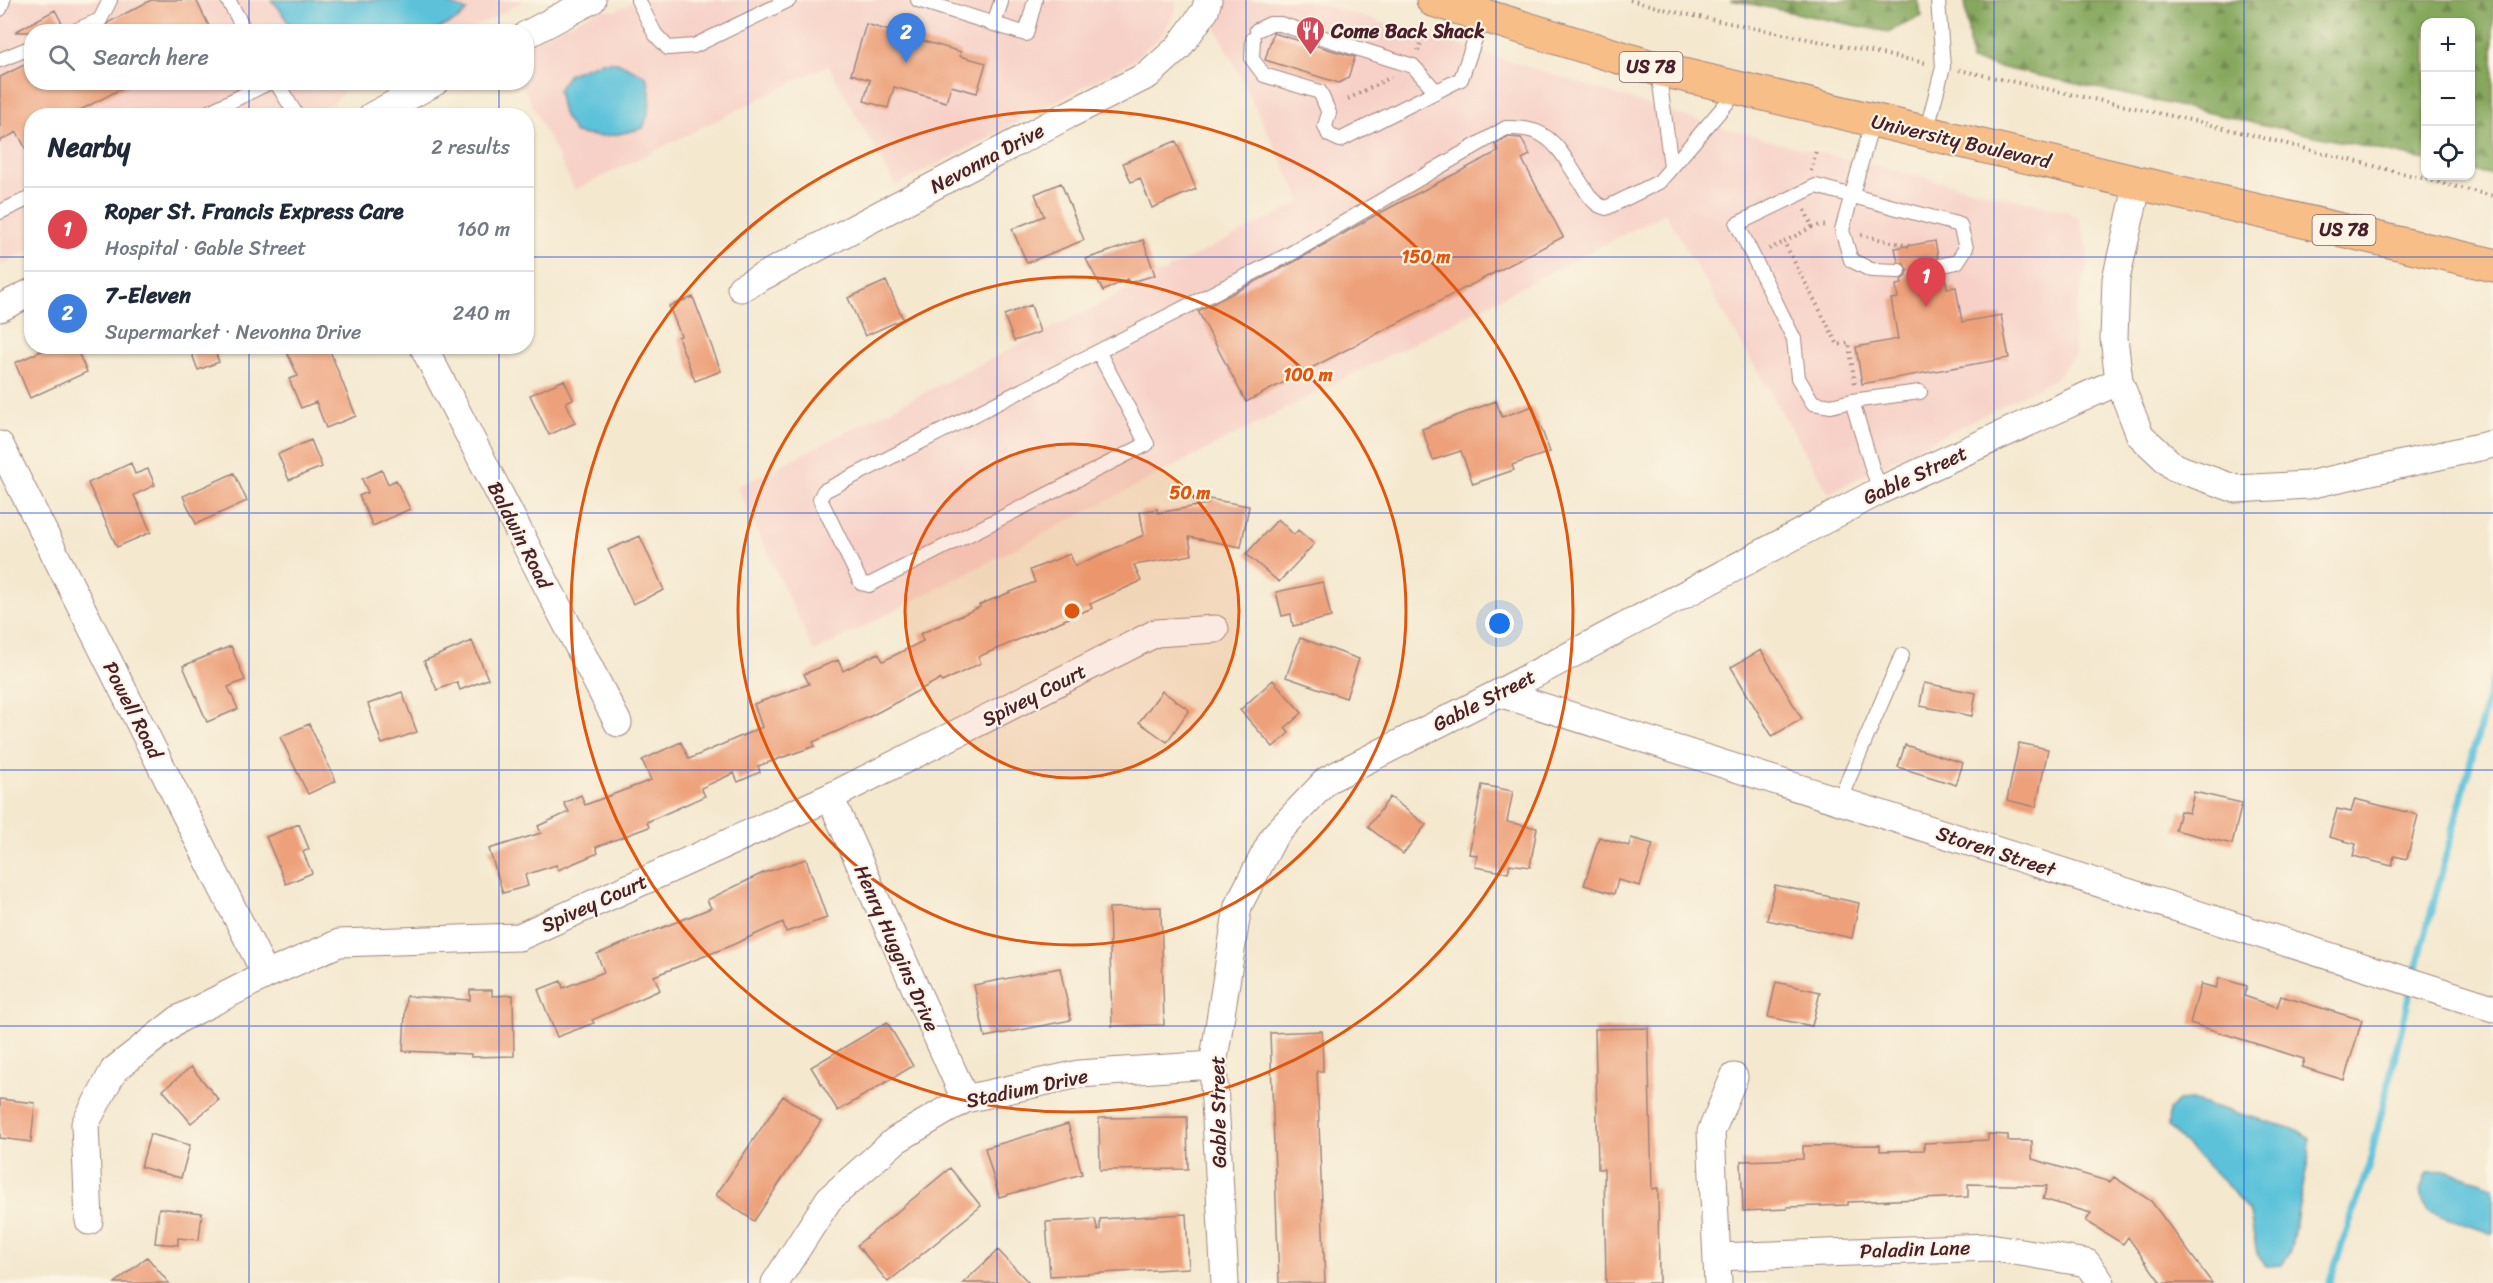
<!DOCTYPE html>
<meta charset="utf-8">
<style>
:root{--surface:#fff;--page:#f6f6f7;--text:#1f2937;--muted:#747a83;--line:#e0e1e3;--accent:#111827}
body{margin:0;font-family:Sriracha,sans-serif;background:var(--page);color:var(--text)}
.controls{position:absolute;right:18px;top:18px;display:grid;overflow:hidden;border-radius:12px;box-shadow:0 2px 4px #0004}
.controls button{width:54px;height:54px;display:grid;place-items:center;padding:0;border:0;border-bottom:2px solid var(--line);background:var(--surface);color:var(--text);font:30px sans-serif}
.you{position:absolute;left:1500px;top:624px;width:21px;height:21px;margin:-15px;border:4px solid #fff;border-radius:50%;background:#1a73e8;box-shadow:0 0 0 9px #1a73e833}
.badge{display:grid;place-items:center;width:39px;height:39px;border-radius:50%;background:var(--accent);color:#fff;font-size:20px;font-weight:700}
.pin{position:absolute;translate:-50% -50px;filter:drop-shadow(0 2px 3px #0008)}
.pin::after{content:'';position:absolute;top:32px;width:21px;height:18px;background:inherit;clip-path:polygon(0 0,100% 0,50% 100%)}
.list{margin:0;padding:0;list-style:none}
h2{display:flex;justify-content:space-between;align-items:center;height:78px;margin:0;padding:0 24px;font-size:26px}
h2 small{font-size:20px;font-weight:400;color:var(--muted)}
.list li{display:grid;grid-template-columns:39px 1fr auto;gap:18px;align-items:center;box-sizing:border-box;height:84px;padding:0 24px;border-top:2px solid var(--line)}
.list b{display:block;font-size:22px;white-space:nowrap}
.list p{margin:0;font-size:20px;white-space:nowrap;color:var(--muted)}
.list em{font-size:20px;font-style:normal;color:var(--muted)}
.icon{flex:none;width:33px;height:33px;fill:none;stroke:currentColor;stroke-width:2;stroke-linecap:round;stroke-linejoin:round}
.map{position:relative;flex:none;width:2493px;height:1283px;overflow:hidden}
.search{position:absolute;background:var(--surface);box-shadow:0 2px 4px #0004;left:24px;top:24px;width:510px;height:66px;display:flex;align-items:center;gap:15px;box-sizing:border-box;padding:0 21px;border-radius:24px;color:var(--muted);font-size:22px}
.panel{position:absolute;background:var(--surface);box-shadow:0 2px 4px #0004;left:24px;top:108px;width:510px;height:246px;border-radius:24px}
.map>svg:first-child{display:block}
.built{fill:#f7d1c7}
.forest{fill:url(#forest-firs);stroke:#686444;stroke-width:1.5}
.water{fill:#5cc2da;stroke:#537082;stroke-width:1.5}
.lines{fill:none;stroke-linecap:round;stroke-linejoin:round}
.stream{stroke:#5cc2da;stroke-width:7}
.building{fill:#eda079}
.service-casing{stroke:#9f847d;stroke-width:16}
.minor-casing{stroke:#9f847d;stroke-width:29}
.primary-casing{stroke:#9f847d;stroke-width:35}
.path{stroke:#9f847d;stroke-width:4;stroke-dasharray:1.5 4.5;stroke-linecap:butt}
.service{stroke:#fff;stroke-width:14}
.minor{stroke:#fff;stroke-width:27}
.primary{stroke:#f7be88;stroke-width:33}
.grid{fill:none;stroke:#1d4ed8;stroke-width:1.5;stroke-opacity:0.55}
.ring{fill:none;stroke:#e0560e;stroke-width:3}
.labels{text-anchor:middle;stroke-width:4.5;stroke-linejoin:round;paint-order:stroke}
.shield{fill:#fcf5e5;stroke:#7f5f63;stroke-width:1.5}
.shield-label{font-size:18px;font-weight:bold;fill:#4a1f2b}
.poi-label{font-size:20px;font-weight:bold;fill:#4a1f2b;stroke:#fcf5e5;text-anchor:start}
.street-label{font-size:20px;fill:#4a1f2b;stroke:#fcf5e5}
.centre{fill:#e0560e;stroke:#fcf5e5;stroke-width:3}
.ring-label{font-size:18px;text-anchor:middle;font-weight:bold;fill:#e0560e;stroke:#fcf5e5;stroke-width:4.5;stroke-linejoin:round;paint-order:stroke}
</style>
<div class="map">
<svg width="2493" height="1283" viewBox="0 0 2493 1283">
<defs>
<pattern id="forest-firs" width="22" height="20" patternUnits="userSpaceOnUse" patternTransform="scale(1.5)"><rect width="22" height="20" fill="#85a85d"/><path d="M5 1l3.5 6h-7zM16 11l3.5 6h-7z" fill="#6f884d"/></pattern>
</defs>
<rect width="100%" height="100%" fill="#fcf5e5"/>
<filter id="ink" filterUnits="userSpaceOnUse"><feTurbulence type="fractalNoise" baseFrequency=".0167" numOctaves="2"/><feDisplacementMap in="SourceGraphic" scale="12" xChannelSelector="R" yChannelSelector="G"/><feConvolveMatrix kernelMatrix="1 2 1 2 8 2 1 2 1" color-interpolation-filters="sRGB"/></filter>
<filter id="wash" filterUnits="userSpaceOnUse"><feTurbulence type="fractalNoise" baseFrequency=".008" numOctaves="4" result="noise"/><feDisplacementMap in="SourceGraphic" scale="24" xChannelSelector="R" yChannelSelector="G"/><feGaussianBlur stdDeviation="1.35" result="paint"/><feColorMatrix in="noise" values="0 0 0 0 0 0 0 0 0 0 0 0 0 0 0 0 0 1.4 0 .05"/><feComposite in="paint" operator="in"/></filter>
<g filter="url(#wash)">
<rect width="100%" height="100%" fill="#f4e8cf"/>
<path class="built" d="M0,0H524L492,19L463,31L32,32V82L363,83L343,92L334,103L307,115L32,116L31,250L0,266Z
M637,0H1176V9L1163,34L1131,62L896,186L828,65L575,190L521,83L526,82L527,44L601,9L615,11Z
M1226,0H1305L1449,42L1683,116L1775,142L2069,212L2079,218L2089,251L2087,268L2074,320L2075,354L2056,378L1829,493L1665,213L814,652L737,487L1302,202L1215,25Z"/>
<path class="forest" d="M1731,0H1917L1922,16L1888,32Z
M1965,0H2493V175L2471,170L2470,22H2426L2425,160L1971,61Z"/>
<path class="water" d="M271,0H439L467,11L457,20L433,31H293L279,8Z
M601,62H617L646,76C653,96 650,109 643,128C617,135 602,139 575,133L563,114L558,90L569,74Z
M2191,1100L2297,1130L2310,1138L2309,1156L2290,1251L2282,1265L2266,1266L2257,1254L2250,1213L2228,1186L2168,1127L2169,1110L2178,1101Z
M2445,1170L2493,1186V1234L2428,1211C2420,1197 2419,1187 2427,1173Z"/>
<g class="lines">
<path class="stream" d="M2414,977L2493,678
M2329,1283L2369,1165L2411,988"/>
</g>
<g id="blocks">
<path class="building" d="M151,0H196L212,32H96L104,28L109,22Z
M55,10L64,27L63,32H15Z
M866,24L961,52L960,56L986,63L977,93L951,86L946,102L894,87L888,108L864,101L870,80L851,74Z
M1273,33L1355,57L1348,78L1339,83L1265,60Z
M32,61V82H134L69,116H32V161L17,132L0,141V77Z
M1508,137L1521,138L1530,155L1522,159L1563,237L1246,402L1198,311L1294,262L1374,216L1499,151L1495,145Z
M1176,141L1196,189L1152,208L1140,178L1131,182L1123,163Z
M1061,183L1084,240L1027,263L1012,229L1044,216L1035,194Z
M1143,240L1155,275L1129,283L1127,279L1103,291L1086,259Z
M1935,241L1938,257L1933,260L1930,268L1936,274H1945L1947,288L1956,287L1962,322L2001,315L2009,358L1862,384L1856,347L1898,339L1891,299L1898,298L1896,285L1902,284L1901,280L1906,276L1908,271L1904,264L1898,262L1895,248Z
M886,281L903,319L865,336L848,298Z
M693,297L721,371L695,381L678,337L681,336L669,306Z
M1031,305L1040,332L1014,341L1004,315Z
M52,346H75L87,372L30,398L15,363Z
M189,346H213L219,362L198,370Z
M284,346H328L356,416L326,428L316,402L301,408L289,379L298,376Z
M564,380L573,399L566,402L575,423L549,435L530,395Z
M1496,401L1502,417L1533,406L1550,452L1512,465L1514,470L1473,484L1461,451L1433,460L1422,429Z
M311,440L322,467L289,480L278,454Z
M131,463L135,474L148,469L155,485L134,495L151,532L117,547L88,483Z
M382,470L388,484L396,480L410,509L373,526L359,496L368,492L362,479Z
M234,473L247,501L196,524L183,496Z
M1209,499L1249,506L1241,547L1189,537L1192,555L1134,565L1141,581L1090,604L1092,608L978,657L981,663L942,682L940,679L871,716L813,742L815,746L758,766L760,772L738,782L734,773L701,788L705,796L647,822L649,827L596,847L598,853L558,870L556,865L525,875L528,886L503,893L489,849L541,833L538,826L569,812L564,803L581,795L585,805L651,780L642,760L681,742L689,759L762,727L754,704L809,684L804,674L838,660L843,671L878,653L883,661L923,641L920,634L980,607L979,605L1035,582L1030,570L1070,554L1075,566L1144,535L1140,512L1157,509L1158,513L1208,504Z
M1278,519L1294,535L1298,530L1314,544L1279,582L1246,554Z
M640,536L664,590L633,604L608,550Z
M1323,582L1331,617L1293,626L1291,614L1282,616L1276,592Z
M1300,638L1359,659L1346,698L1286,677Z
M472,641L488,679L460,690L457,682L437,690L424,661Z
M231,646L245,680L228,687L238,709L207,722L183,666Z
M1761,650L1802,719L1772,736L1731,667Z
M1273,680L1302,713L1285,728L1289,733L1273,747L1240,710Z
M1924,683L1976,693L1972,716L1920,706Z
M1162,691L1189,710L1167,742L1139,722Z
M402,692L417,732L382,744L368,704Z
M309,724L336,781L308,794L280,737Z
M2019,743L2048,749L2036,807L2007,800Z
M1905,745L1963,763L1956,785L1898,767Z
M1482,785L1513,791L1507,822L1537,828L1530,867L1510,864L1508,873L1475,867L1477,855L1469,854Z
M2194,792L2242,803L2232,844L2175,830L2180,811L2189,813Z
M1390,797L1426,825L1403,854L1368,827Z
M2355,799L2418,815L2407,859L2394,856L2392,866L2353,856L2356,844L2329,837L2337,809L2351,812Z
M299,824L309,849L303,852L312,873L286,884L266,837Z
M1599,837L1629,846L1631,838L1653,844L1640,886L1618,880L1614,894L1584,885Z
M806,859L827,918L786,932L783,922L730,946L654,976L660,990L592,1020L594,1023L557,1037L538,990L561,981L563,988L604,972L597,954L711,908L707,900L763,873Z
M1775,885L1859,903L1852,938L1767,920Z
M1161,907L1164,1025L1112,1026L1109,908Z
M1060,968L1071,1020L985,1037L974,985Z
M2219,978L2247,986L2244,996L2277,1007L2281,996L2362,1020L2344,1080L2302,1067L2304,1059L2190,1023L2201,984L2216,988Z
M1776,982L1820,992L1812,1026L1768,1017Z
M470,990H492V996L513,995L514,1056L471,1057V1054L403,1051L406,996L470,1000Z
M887,1022L913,1066L838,1111L811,1067Z
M1648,1028L1652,1189L1658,1188L1659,1283H1606L1604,1169H1598L1595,1029Z
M1322,1031L1323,1071H1317L1325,1283H1279L1270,1033Z
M191,1067L219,1100L191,1123L163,1090Z
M783,1096L821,1121L754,1221L716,1195Z
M0,1099L35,1103L31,1142L0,1138Z
M1187,1117L1188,1169L1100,1170L1099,1118Z
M1068,1124L1082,1174L999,1197L985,1148Z
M150,1134L190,1145L181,1178L141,1167Z
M1988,1134L2008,1135V1141H2032V1159L2110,1182L2114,1177L2151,1201L2212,1283H2161L2128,1237L2123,1244L2086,1221L2091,1213L2043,1199L2047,1186L1968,1184V1197L1848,1202V1205L1787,1207V1209L1743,1211L1741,1161L1803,1159V1146L1880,1145V1151L1924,1150V1143L1988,1140Z
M950,1168L981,1206L888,1282L857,1245Z
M159,1208L202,1213L199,1240L178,1238V1245L155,1243Z
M1186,1214L1189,1268L1050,1276L1046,1222L1095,1219L1098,1231L1100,1230V1219Z
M998,1250L1029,1283H963Z
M147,1257L169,1283H115Z"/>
</g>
</g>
<g filter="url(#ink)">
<use href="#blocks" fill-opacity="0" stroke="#9f847d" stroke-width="1.5"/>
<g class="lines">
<defs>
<path id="service" d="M228,0L246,32
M638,0L655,34L668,48L694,46L789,0
M918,0L1026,34L1035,0
M0,9L3,0
M994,24L1001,2
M1257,30L1270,24H1280L1413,66L1436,91
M72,32L100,20L110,0
M1253,39L1252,59L1264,75L1320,92L1329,113L1325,126L1329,135L1340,140L1461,79L1483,16
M0,60L32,47
M1658,69L1671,166
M276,82L297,116
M201,116L270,82
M1873,120L1842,230L1851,260L1871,270L1899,271
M1926,133L1943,67L1938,0
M0,212L32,197
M1099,353L1147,444L869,585L861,583L820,499L824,491L1290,254L1506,128C1553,126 1559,151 1583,186C1589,196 1594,205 1606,208L1659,182L1738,90
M1852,401L1920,392
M1881,490L1873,471L1852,401L1831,406L1813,403L1798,378L1794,339L1737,224L1816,186L1960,225L1966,248L1957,262L1939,266
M1839,801L1902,655"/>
<path id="minor" d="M526,35L592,0
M372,116L435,82
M2138,183L2116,279L2114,338L2119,381L2140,435L2174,467L2236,489L2308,485L2493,444
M741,288L1068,115L1148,75L1178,48L1205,11L1208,0
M0,308L32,292
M423,346L618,723
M0,445L266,975
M1499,693L2493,1008
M830,797L965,1099
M89,1221L85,1124L114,1070L179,1019L266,975L339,943L519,937L830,797L1156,633L1215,629
M1717,1257L1990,1247L2087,1263L2101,1283
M775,1283L829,1199L896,1140L965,1099L1079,1074L1213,1065
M1225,1283L1213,1065L1238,906L1274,836L1327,780L1499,693L1881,490L2119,381
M1718,1283L1711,1132L1734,1077"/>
<path id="primary" d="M1433,0L1658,69L2138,183L2493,265"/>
</defs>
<use href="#service" class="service-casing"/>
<use href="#minor" class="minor-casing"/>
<use href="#primary" class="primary-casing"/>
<path class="path" d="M1630,0L1675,12L1926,63
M1418,51L1424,35
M1959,70L2204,123L2493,196
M1348,99L1391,77
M1811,171L1816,151
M1805,210L1812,227L1821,225L1827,226
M1812,227L1784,242L1838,345L1849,343L1855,385
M1861,235L1909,246
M1769,249L1784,242"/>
<use href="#service" class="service"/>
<use href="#minor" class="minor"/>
<use href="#primary" class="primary"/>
</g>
</g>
<path class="grid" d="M249,0V32M499,0V32M748,0V1283M997,0V1283M1246,0V1283M1496,0V1283M1745,0V1283M1994,0V1283M2244,0V1283M249,82V116M499,82V116M0,257H32M526,257H2493M249,346V1283M499,346V1283M0,513H2493M0,770H2493M0,1026H2493"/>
<circle cx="1072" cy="611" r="167" fill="#e0560e" fill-opacity=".12"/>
<g class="ring">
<circle cx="1072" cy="611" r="167"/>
<circle cx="1072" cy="611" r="334"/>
<circle cx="1072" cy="611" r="501"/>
</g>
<defs>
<symbol id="restaurant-pin" viewBox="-11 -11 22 30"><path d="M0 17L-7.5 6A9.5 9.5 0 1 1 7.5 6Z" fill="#d1495b" stroke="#fcf5e5"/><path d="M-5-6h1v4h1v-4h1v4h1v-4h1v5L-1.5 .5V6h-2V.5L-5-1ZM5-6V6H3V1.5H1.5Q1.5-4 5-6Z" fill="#fff"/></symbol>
</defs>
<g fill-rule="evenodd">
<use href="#restaurant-pin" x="1294" y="14" width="33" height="45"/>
</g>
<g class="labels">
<g class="shield">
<rect x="1619.5" y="52" width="63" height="30" rx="4.5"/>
<rect x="2312.5" y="215" width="63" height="30" rx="4.5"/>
</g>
<g class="shield-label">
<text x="1651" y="73">US 78</text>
<text x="2344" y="236">US 78</text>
</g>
<g class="poi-label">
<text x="1331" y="38">Come Back Shack</text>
</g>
<g class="street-label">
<text transform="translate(1961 141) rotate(13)" y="7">University Boulevard</text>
<text transform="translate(987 158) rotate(-28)" y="7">Nevonna Drive</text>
<text transform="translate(1915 475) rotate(-25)" y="7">Gable Street</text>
<text transform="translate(520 535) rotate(63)" y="7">Baldwin Road</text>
<text transform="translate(1034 695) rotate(-27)" y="7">Spivey Court</text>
<text transform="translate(1484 700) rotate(-27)" y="7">Gable Street</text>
<text transform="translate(133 710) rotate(63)" y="7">Powell Road</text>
<text transform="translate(1996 851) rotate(18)" y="7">Storen Street</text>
<text transform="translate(594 903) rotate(-24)" y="7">Spivey Court</text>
<text transform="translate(897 948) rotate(66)" y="7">Henry Huggins Drive</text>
<text transform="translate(1027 1088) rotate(-12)" y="7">Stadium Drive</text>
<text transform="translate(1218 1112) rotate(-91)" y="7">Gable Street</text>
<text transform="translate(1915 1249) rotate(-2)" y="7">Paladin Lane</text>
</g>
</g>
<circle cx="1072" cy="611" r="9" class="centre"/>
<g class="ring-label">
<text x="1426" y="263">150 m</text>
<text x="1308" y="381">100 m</text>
<text x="1190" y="499">50 m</text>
</g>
</svg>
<div class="controls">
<button>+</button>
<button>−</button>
<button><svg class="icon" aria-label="locate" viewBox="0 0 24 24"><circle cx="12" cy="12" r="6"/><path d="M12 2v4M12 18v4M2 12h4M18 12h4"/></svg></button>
</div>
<div class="you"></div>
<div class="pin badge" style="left:1926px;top:307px;background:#e0444e">1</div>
<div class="pin badge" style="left:906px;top:63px;background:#3f7fe0">2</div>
<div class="search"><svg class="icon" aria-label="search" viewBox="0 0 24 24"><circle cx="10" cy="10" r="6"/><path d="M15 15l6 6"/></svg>Search here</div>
<section class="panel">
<h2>Nearby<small>2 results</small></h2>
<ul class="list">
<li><span class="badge" style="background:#e0444e">1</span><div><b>Roper St. Francis Express Care</b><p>Hospital · Gable Street</p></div><em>160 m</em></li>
<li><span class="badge" style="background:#3f7fe0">2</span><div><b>7-Eleven</b><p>Supermarket · Nevonna Drive</p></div><em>240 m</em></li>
</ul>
</section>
</div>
